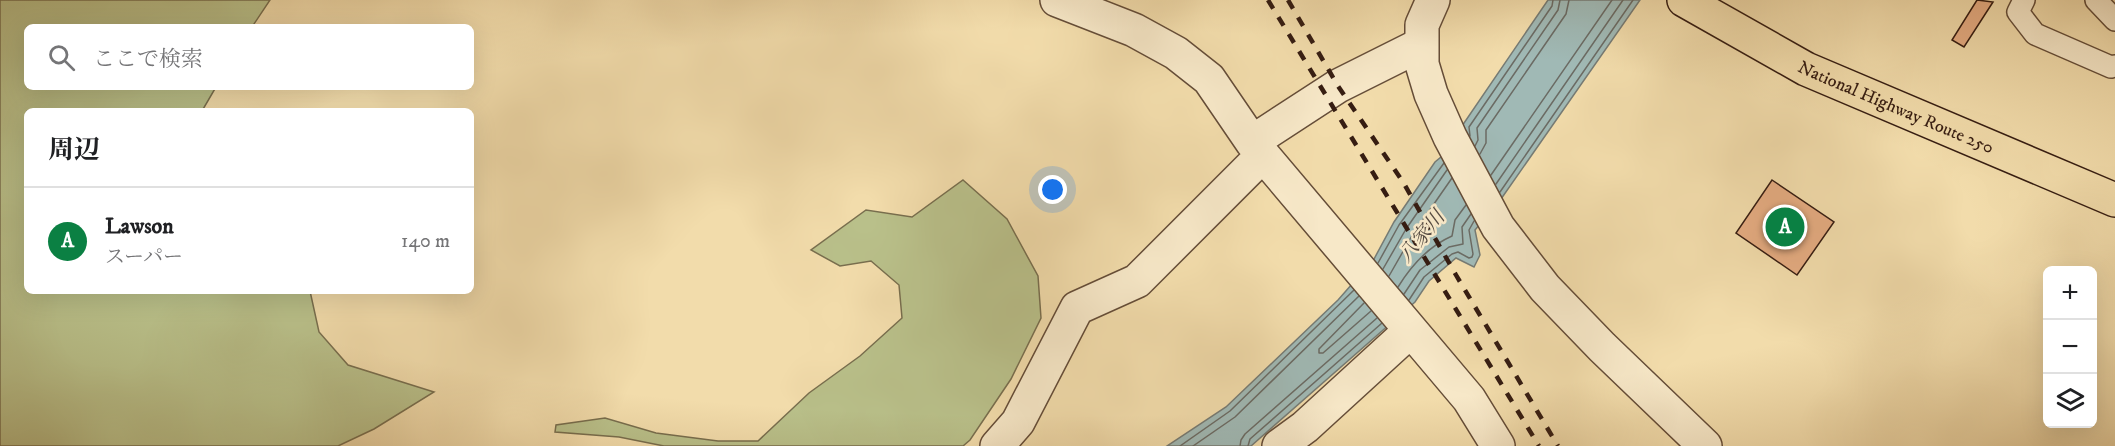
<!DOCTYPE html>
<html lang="ja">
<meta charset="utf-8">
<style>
:root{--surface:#fff;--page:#f2f2f2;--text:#202124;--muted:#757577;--line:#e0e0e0;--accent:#0b8043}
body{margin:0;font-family:"IM FELL DW Pica","Noto Serif JP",serif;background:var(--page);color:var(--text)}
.controls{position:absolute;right:18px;bottom:18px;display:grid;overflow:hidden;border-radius:9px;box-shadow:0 6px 24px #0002}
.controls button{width:54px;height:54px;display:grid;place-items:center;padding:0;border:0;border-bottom:2px solid var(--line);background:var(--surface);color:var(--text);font:30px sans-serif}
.you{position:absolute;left:1053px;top:190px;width:21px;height:21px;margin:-15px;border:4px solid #fff;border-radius:50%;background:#1a73e8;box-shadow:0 0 0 9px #1a73e833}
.badge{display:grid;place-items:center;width:39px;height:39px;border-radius:50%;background:var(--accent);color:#fff;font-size:20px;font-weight:700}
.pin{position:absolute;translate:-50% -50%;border:3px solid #fff;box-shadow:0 2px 6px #0006}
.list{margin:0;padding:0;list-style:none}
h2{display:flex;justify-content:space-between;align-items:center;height:78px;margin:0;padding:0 24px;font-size:26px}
h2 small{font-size:20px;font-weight:400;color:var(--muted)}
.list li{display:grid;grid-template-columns:39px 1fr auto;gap:18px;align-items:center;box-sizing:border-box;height:108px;padding:0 24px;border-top:2px solid var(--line)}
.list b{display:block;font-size:22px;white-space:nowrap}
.list p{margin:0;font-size:20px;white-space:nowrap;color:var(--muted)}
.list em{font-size:20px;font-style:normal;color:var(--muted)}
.icon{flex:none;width:33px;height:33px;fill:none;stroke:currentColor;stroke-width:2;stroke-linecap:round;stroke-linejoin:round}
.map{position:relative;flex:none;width:2115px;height:446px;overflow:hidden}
.search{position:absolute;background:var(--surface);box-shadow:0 6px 24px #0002;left:24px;top:24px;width:450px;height:66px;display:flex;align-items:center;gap:15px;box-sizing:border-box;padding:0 21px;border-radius:9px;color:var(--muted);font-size:22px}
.panel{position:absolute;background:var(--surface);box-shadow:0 6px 24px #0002;left:24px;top:108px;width:450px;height:186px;border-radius:9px}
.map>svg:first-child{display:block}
.green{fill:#b9c08a;stroke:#786e4e;stroke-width:1.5}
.water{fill:#a0b9b5;stroke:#767b74;stroke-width:1.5}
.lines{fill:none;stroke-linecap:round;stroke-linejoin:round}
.shore{stroke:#6b6b64;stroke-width:1.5}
.building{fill:#e5ac82;stroke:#361d12;stroke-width:1.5}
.service-casing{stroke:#654d38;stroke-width:24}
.minor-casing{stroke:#654d38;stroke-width:36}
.tertiary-casing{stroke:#654d38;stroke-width:36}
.trunk-casing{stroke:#361d12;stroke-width:36}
.service{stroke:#f7e8c8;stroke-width:21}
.minor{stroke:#f7e8c8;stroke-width:33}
.tertiary{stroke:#f7e8c8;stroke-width:33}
.trunk{stroke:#f2dcab;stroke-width:33}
.rail{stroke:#361d12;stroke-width:4.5;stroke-dasharray:10 10;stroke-linecap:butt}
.labels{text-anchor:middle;stroke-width:5;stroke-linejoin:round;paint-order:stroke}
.street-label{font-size:18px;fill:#361d12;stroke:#f7e8c8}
.water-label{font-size:20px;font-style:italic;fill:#564c43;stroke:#f7e8c8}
</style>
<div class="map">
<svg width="2115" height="446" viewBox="0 0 2115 446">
<rect width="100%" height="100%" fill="#f2dcab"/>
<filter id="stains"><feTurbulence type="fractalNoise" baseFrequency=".00333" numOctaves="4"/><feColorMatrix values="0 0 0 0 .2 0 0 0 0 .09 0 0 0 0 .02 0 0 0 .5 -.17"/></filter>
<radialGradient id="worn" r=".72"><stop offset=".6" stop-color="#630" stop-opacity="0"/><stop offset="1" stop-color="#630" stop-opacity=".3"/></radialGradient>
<path class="green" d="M0,0H270L252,27H27V87H216L202,111H27V291H310L319,332L348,365L434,392L374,429L338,446H0Z
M963,180L1007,219L1038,276L1041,318L1011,379L970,440L963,446H664L619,437L555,432L556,425L605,418L656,433L718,441H758L809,393L860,356L902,318L899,285L871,261L840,266L811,250L866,210L912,217Z"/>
<path class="water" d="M1548,0H1640L1501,199L1475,230L1480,255L1474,267L1456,258L1429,281L1415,302L1251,446H1167L1226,407L1338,300L1374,259L1394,222L1435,162L1464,138L1462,126Z"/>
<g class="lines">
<path class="shore" d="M1470,136L1469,127L1552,6L1553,0
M1475,146L1478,140L1477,128L1558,10L1560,0
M1480,154L1486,143V130L1566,14L1569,0
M1491,175L1612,0
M1496,184L1623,0
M1500,192L1633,0
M1378,263L1399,225L1444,163
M1383,269L1406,229L1447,170
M1389,276L1413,234L1452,178
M1398,287C1411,266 1429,246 1452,236L1455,220L1466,205
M1404,294L1420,270L1449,247L1463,244L1462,227L1471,214
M1409,300L1424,277L1452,254L1458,252L1469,258L1472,257L1473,254L1469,230L1474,221
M1364,303L1319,349V353H1323L1371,311
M1180,446L1230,411L1354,290
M1193,446L1235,417L1359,296
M1240,446L1241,440L1245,434L1377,318
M1248,446L1250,439L1382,323"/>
</g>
<path class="building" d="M1977,0L1993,2L1964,47L1952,40Z
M1772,180L1834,222L1797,275L1736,233Z"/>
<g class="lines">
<defs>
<path id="service" d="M2024,0L2018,12L2035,34L2111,67L2115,66
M2096,0L2115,20"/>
<path id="minor" d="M1057,0L1134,30L1176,53L1209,79L1252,142L1469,399L1498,446
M1252,142L1338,86L1420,45
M997,446L1018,422L1077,308L1137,281L1263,155
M1279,446L1305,427L1410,331"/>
<path id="tertiary" d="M1433,0L1422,25V64L1431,94L1450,137L1498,227L1545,288L1602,347L1705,446"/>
<g id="trunk">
<path id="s1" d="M1684,0L1806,69L2115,200"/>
</g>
</defs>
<use href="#service" class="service-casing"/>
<use href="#minor" class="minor-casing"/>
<use href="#tertiary" class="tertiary-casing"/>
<use href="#trunk" class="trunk-casing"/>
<use href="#service" class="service"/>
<use href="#minor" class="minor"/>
<use href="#tertiary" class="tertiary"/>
<use href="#trunk" class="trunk"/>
<path class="rail" d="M1268,0L1539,446
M1288,0L1338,86L1403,182L1456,275L1558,446"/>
</g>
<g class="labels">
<g class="street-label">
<text dy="6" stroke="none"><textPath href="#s1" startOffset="238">National Highway Route 250</textPath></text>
</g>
<g class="water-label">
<text transform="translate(1421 236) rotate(-51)" y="7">八家川</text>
</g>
</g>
<rect width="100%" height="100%" filter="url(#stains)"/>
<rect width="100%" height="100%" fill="url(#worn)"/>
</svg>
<div class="controls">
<button>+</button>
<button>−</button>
<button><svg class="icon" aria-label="layers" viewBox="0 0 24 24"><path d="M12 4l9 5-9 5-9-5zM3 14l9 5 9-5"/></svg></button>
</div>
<div class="you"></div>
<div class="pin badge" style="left:1785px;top:227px">A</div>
<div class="search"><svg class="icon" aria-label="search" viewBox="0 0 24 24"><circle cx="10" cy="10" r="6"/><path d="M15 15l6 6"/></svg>ここで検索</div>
<section class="panel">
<h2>周辺<small></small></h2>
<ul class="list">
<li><span class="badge">A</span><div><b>Lawson</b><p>スーパー</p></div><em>140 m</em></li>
</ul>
</section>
</div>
